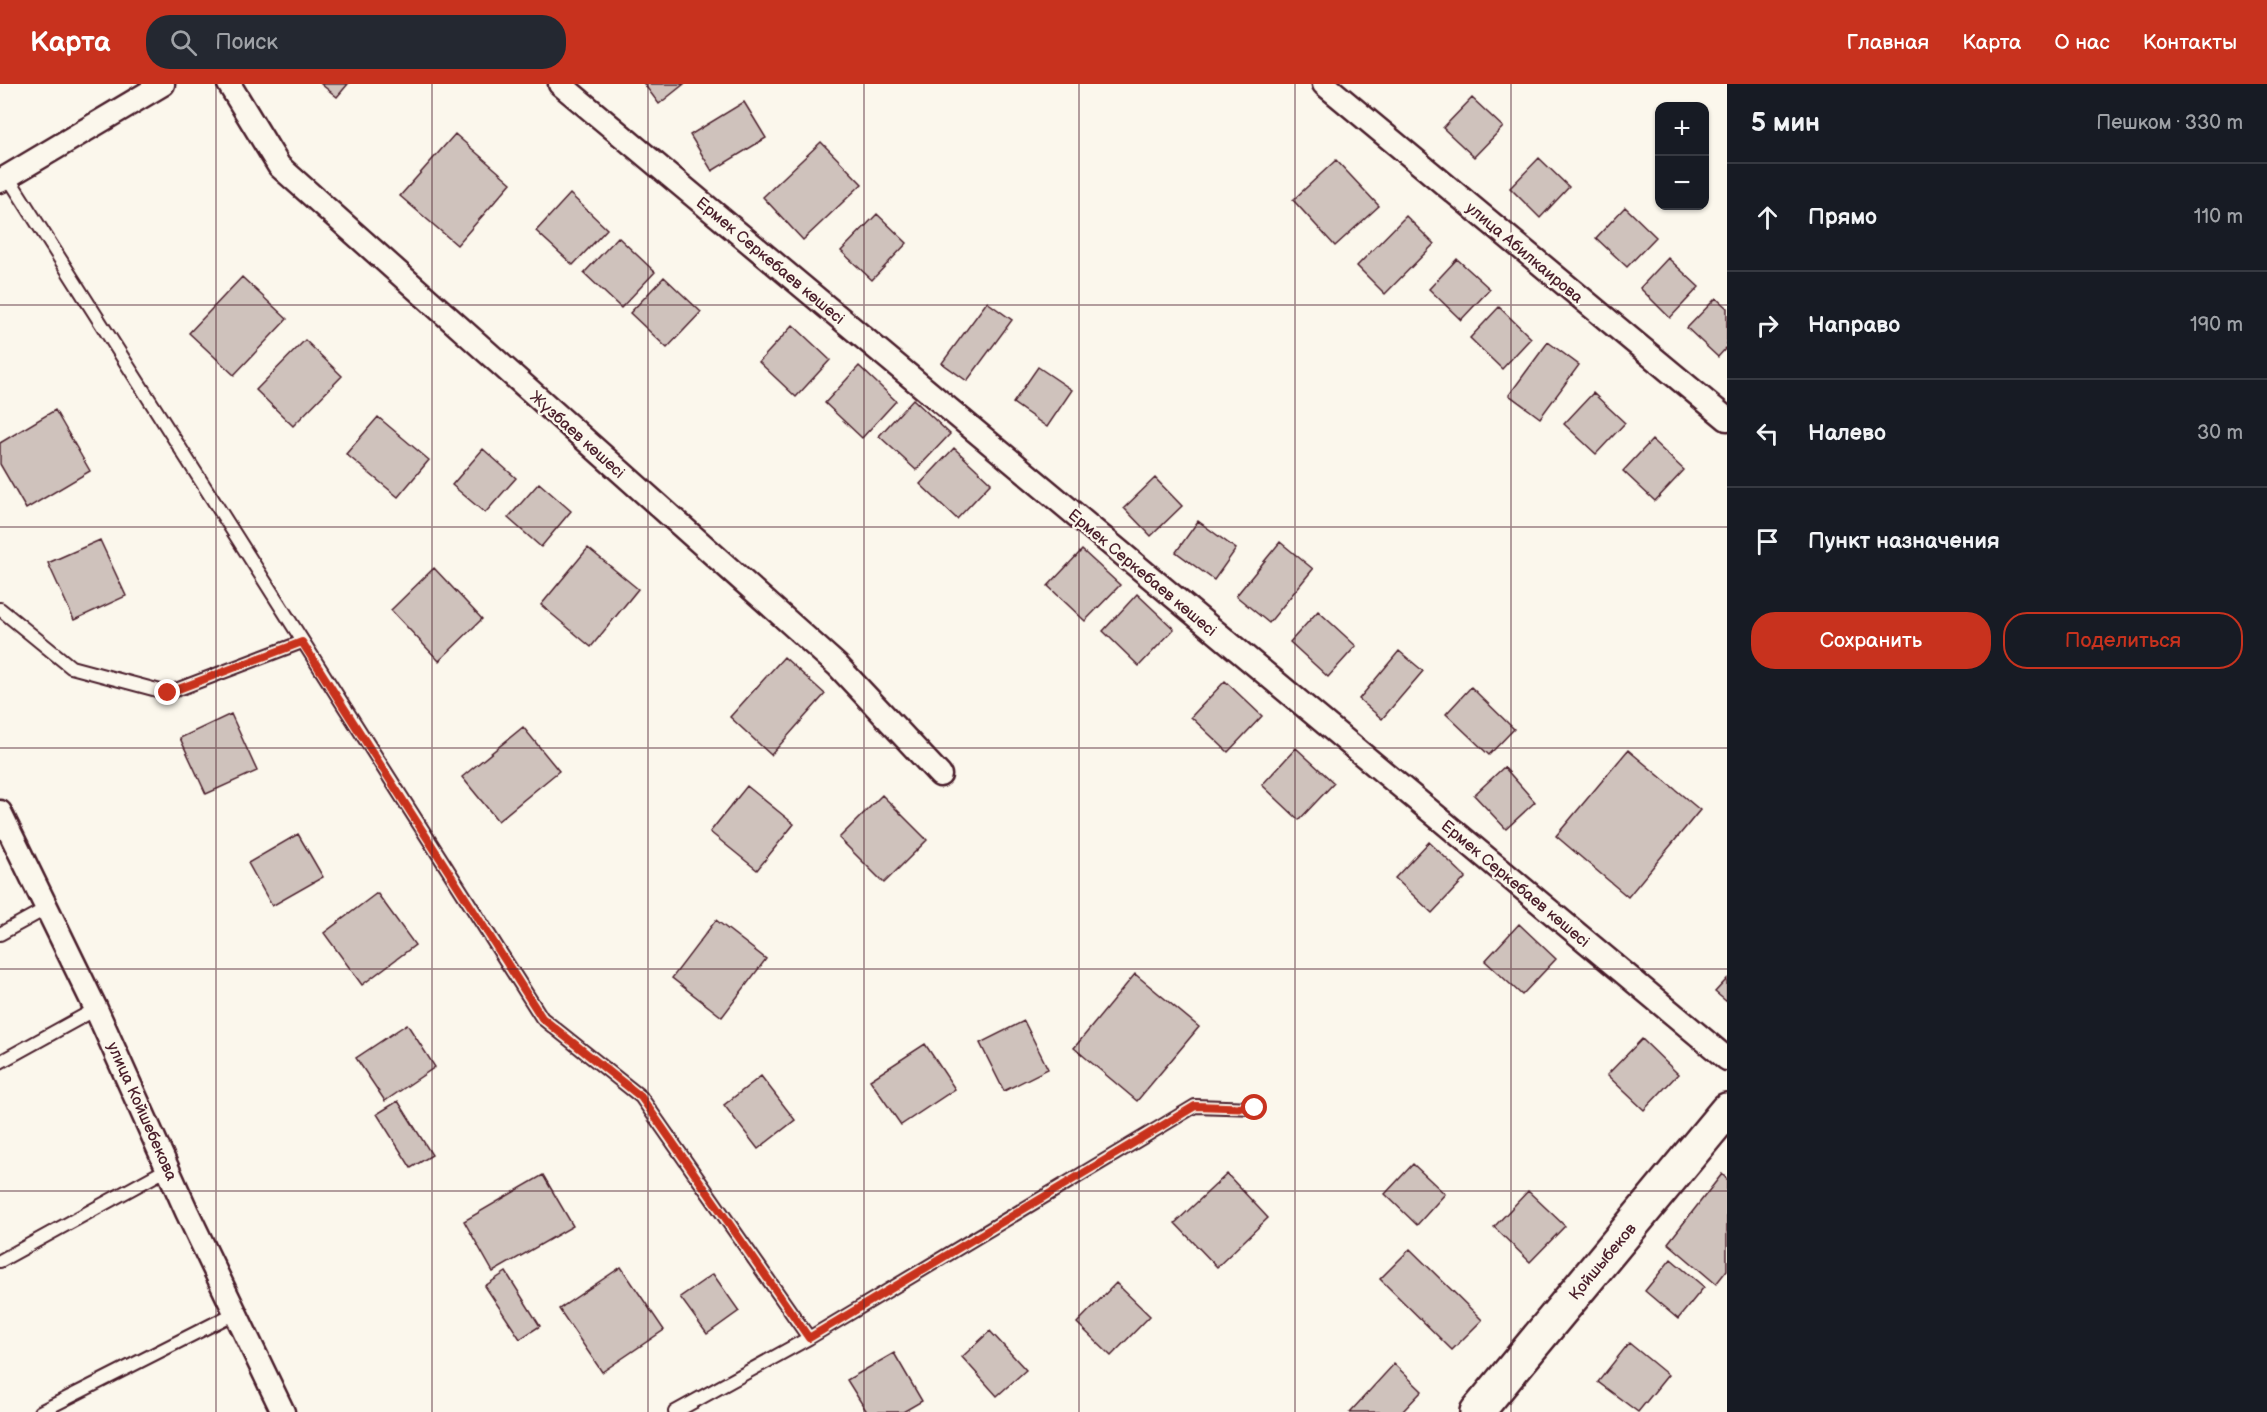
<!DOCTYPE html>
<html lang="ru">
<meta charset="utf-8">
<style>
:root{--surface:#171b24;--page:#242831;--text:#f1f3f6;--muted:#9ea1a6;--line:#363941;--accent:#c8321e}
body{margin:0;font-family:"Balsamiq Sans",sans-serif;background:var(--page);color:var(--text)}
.controls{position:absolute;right:18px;top:18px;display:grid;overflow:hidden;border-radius:12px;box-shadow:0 2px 4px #0004}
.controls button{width:54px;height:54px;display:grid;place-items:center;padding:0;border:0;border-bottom:2px solid var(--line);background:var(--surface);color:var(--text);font:30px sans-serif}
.stop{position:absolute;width:18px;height:18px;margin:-14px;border:4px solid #c8321e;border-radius:50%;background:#fff}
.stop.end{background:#c8321e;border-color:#fff;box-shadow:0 2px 6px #0008}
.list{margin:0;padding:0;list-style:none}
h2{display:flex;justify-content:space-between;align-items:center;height:78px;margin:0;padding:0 24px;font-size:26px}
h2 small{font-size:20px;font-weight:400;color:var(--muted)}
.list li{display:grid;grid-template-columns:39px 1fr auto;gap:18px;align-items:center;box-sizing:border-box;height:108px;padding:0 24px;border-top:2px solid var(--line)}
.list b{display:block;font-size:22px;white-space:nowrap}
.list em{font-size:20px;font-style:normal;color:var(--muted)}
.actions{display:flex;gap:12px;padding:18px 24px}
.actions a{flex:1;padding:14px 0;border:2px solid var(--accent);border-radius:24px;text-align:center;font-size:21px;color:var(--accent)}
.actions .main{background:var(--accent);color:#fff}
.icon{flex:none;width:33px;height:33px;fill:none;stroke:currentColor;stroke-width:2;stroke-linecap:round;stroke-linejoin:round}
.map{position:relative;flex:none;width:1727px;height:1328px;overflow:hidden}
header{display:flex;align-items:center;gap:36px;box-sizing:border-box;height:84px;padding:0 30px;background:var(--accent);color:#fff}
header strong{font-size:28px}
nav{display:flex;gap:33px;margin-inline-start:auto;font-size:21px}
.search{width:420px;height:54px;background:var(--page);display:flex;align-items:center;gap:15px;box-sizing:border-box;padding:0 21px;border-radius:24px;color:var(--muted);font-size:22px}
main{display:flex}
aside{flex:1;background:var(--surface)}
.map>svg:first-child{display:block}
.building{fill:#cfc2bc;stroke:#4a1f2b;stroke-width:1.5}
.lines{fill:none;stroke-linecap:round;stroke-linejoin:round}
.lane-casing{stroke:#4a1f2b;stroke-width:16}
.street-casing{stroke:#4a1f2b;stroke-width:27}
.secondary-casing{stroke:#4a1f2b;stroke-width:38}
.lane{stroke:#fbf7ec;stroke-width:12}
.street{stroke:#fbf7ec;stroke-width:22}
.secondary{stroke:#fbf7ec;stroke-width:33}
.route{stroke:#c8321e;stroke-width:8}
.grid{fill:none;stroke:#4a1f2b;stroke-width:1.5;stroke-opacity:0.55}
.labels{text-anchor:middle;stroke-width:5;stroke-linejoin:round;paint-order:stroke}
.street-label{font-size:16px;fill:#4a1f2b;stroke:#fbf7ec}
</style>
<header>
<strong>Карта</strong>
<div class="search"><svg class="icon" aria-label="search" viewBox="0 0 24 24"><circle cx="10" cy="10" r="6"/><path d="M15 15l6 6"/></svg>Поиск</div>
<nav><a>Главная</a><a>Карта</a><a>О нас</a><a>Контакты</a></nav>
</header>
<main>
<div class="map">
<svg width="1727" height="1328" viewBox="0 0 1727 1328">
<rect width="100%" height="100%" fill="#fbf7ec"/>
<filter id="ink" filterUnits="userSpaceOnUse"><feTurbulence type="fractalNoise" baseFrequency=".0167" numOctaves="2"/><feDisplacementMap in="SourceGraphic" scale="12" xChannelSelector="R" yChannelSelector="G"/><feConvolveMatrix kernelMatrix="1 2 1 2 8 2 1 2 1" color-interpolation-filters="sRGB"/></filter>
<g filter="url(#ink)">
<path class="building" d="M321,0H348L337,13Z
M644,0H684L659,20Z
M1472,14L1503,43L1474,73L1443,44Z
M744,18L766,54L712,87L690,51Z
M455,50L511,99L457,161L400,112Z
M821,58L862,100L803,156L763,113Z
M1539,74L1569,103L1540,134L1510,104Z
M1336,76L1379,122L1335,162L1293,116Z
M570,110L607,145L573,181L536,147Z
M1625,123L1656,153L1627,183L1596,154Z
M877,130L907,159L872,196L841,167Z
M1406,132L1434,160L1385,210L1357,182Z
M618,153L655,188L621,224L584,189Z
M1668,174L1699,203L1670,234L1640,204Z
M1457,175L1490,205L1461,236L1429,205Z
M242,193L287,235L234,291L189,249Z
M664,193L701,228L667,264L630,229Z
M1716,214L1727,224V263L1718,273L1687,244Z
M987,218L1012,236L967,297L942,279Z
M1499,223L1531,254L1502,285L1470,254Z
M793,241L830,276L796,313L759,278Z
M305,256L342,292L293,342L256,306Z
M1548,258L1579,281L1540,334L1509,311Z
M859,282L896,317L862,354L825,319Z
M1038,283L1072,306L1047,343L1013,319Z
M1593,309L1625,339L1596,370L1564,340Z
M913,315L950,350L916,386L879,352Z
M55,326L90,387L26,425L0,380V359Z
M378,333L429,376L398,413L346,370Z
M1652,356L1684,386L1655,417L1623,387Z
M954,364L991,399L957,435L920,400Z
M483,365L516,394L485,429L452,401Z
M1155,394L1182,422L1151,452L1124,424Z
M539,399L571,427L541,463L508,434Z
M1198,437L1236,465L1214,496L1176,468Z
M100,456L126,512L74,536L48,479Z
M1280,458L1313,485L1269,539L1236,512Z
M588,464L638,505L591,563L541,521Z
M1082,466L1120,501L1085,537L1048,502Z
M434,484L482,535L439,577L391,526Z
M1137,510L1174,545L1139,582L1103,547Z
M1318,527L1356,562L1328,593L1290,558Z
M1399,567L1423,587L1382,635L1359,615Z
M784,573L825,610L771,671L730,633Z
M1225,597L1262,632L1228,668L1191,633Z
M1471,603L1514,645L1489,671L1446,630Z
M231,630L257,687L206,710L180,654Z
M523,643L559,687L498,737L462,693Z
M1296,664L1334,699L1299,736L1262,701Z
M1628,666L1700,726L1628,813L1556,752Z
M1504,683L1535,718L1506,745L1474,711Z
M747,702L794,740L757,786L710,748Z
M882,711L927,756L884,799L839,754Z
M298,750L323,793L272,822L248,779Z
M1429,758L1466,793L1432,829L1395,794Z
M377,809L415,861L362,901L324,849Z
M716,836L766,875L722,933L672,894Z
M1519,840L1556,875L1522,911L1485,877Z
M1135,890L1199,943L1137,1017L1074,964Z
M1727,895V918L1715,908Z
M1024,937L1048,985L1004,1007L980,959Z
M407,940L435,983L385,1017L356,974Z
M1642,955L1678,990L1644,1026L1607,991Z
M925,960L955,1005L901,1041L870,996Z
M761,992L795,1036L758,1065L724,1021Z
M398,1017L432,1071L411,1084L377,1030Z
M1413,1080L1445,1110L1417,1141L1385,1110Z
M1227,1090L1268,1134L1217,1183L1175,1139Z
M1722,1090L1727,1095V1186L1716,1200L1668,1159Z
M543,1091L573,1142L493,1188L464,1137Z
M1528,1107L1565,1142L1530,1178L1494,1143Z
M1410,1165L1482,1236L1452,1266L1380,1195Z
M1671,1175L1704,1203L1678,1235L1645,1207Z
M621,1183L664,1246L602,1288L559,1225Z
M506,1188L540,1242L520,1255L485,1202Z
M713,1190L739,1227L707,1250L680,1213Z
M1116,1199L1150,1232L1111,1272L1077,1239Z
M990,1247L1026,1286L997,1312L962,1273Z
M1629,1259L1668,1291L1638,1328L1598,1298Z
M894,1269L922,1317L903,1328H867L847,1296Z
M1394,1280L1422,1307L1402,1328H1350Z"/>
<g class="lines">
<defs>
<path id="lane" d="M8,93L542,934L641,1013L809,1254
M0,525L71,583L168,609L302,558
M0,850L47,824
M0,978L96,925
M0,1177L169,1084
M40,1328L237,1228
M675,1328L809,1254L1195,1022L1255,1024"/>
<path id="street" d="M229,0L279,82L838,582L940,691
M560,0L1727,975
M1324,0L1727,335
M0,97L163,0
M0,728L96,925L187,1128L283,1328"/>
<path id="secondary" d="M1477,1328L1727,1026"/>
</defs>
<use href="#lane" class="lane-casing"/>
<use href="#street" class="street-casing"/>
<use href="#secondary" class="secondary-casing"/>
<use href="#lane" class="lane"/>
<use href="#street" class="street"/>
<use href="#secondary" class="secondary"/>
</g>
</g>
<g class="lines" filter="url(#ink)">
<path class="route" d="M168,609L302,558L542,934L641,1013L809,1254L1195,1022L1255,1024"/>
</g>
<path class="grid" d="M216,0V1328M432,0V1328M648,0V1328M864,0V1328M1079,0V1328M1295,0V1328M1511,0V1328M0,221H1727M0,443H1727M0,664H1727M0,885H1727M0,1107H1727"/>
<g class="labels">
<g class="street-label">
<text transform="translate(1525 168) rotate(40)" y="6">улица Абилкаирова</text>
<text transform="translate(771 176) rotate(40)" y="6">Ермек Серкебаев көшесі</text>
<text transform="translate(578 350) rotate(42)" y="6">Жүзбаев көшесі</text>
<text transform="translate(1143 488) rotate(40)" y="6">Ермек Серкебаев көшесі</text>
<text transform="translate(1516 799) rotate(40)" y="6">Ермек Серкебаев көшесі</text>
<text transform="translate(143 1027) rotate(66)" y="6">улица Койшебекова</text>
<text transform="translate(1602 1177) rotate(-50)" y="6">Қойшыбеков</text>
</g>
</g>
</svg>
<div class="controls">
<button>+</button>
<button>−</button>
</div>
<div class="stop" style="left:1255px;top:1024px"></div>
<div class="stop end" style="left:168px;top:609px"></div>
</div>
<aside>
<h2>5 мин<small>Пешком · 330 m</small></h2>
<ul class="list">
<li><svg class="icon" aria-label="ahead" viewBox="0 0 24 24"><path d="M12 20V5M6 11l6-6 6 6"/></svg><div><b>Прямо</b></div><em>110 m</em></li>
<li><svg class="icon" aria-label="right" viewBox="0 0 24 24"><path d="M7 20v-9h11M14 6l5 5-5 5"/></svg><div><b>Направо</b></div><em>190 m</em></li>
<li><svg class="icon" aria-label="left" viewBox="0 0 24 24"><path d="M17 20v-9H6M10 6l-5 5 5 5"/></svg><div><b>Налево</b></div><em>30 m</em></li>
<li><svg class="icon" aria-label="arrive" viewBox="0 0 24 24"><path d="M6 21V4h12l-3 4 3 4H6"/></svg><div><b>Пункт назначения</b></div></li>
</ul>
<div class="actions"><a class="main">Сохранить</a><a>Поделиться</a></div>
</aside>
</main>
